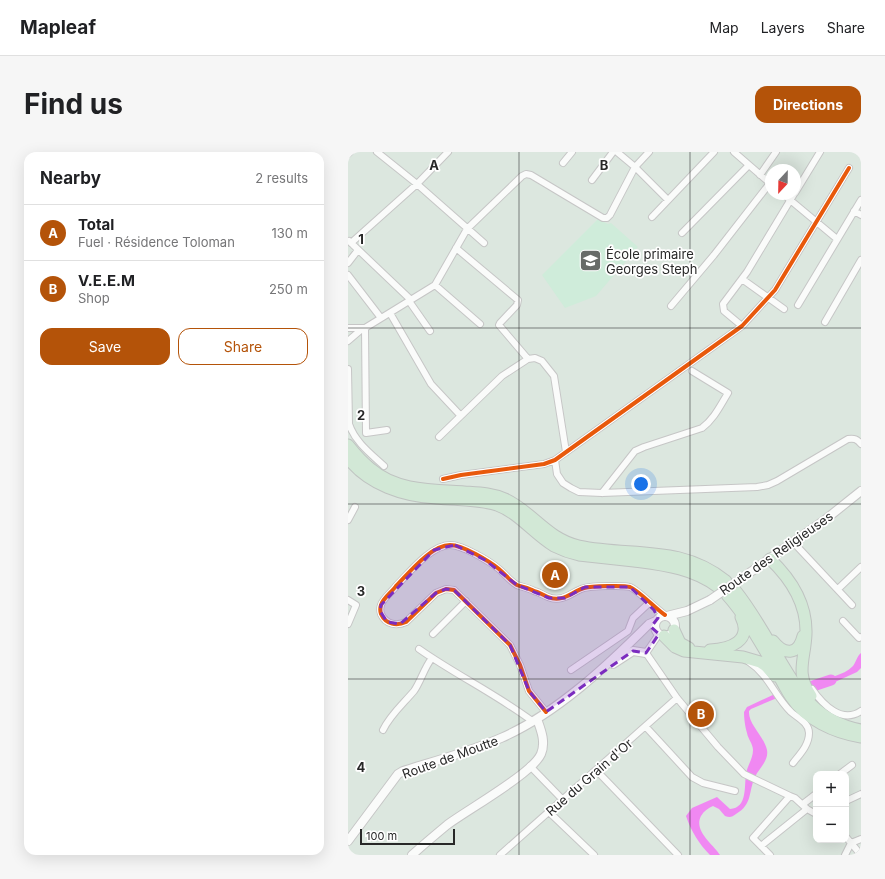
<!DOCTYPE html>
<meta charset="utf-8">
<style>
:root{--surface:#fff;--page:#f6f6f6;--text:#202124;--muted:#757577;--line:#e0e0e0;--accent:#b45309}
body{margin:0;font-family:Inter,sans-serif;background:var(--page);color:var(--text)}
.controls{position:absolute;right:12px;bottom:12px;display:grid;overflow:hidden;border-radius:8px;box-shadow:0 4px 16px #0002}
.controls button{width:36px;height:36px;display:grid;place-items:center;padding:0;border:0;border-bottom:1px solid var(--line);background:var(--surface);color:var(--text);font:20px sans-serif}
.compass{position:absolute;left:417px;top:12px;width:36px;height:36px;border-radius:50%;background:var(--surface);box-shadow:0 4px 16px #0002;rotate:202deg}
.scale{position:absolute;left:12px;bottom:10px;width:95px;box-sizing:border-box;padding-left:4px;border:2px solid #282828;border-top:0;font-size:11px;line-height:14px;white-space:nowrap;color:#282828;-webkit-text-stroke:3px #fff;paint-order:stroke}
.you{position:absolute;left:293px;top:332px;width:14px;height:14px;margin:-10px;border:3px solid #fff;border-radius:50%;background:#1a73e8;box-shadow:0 0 0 6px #1a73e833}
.badge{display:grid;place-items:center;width:26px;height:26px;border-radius:50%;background:var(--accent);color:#fff;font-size:13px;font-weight:700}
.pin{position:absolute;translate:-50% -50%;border:2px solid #fff;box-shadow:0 1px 4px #0006}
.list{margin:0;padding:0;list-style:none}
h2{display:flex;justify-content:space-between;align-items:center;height:52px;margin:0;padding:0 16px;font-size:17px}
h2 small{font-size:13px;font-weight:400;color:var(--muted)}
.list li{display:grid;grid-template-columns:26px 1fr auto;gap:12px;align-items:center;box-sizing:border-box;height:56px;padding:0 16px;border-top:1px solid var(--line)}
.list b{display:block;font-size:15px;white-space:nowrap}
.list p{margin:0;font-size:13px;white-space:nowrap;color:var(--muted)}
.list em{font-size:13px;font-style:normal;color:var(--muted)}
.actions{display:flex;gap:8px;padding:12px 16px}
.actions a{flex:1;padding:9px 0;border:1px solid var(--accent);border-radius:12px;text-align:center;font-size:14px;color:var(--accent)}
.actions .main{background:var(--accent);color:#fff}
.map{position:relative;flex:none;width:513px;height:703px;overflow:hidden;border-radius:12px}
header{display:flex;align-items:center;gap:24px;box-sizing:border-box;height:56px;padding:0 20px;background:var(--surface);border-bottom:1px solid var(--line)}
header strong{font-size:19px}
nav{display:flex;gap:22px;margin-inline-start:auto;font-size:14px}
.intro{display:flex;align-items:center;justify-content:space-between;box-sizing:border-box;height:96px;padding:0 24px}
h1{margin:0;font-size:28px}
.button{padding:10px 18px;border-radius:12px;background:var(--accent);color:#fff;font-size:14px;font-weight:700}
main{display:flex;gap:24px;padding:0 24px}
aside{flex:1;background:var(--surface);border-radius:12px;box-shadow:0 4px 16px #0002}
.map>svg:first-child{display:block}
.education{fill:#cfecda}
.water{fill:#f088f2}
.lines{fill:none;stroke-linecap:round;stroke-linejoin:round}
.river{stroke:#f088f2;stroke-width:11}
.street-casing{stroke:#c6c6c6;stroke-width:8}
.secondary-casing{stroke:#c6c6c6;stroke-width:10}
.highway-casing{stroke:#bfc3c1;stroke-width:13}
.street{stroke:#fafbfa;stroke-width:6}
.secondary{stroke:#fafbfa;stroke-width:8}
.highway{stroke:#d2e8d6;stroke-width:11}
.secondary-bridge-casing{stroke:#c6c6c6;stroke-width:10;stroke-linecap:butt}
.secondary-bridge{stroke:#fafbfa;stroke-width:8}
.cycleway-casing{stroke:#fff;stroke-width:6}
.cycleway{stroke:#e8590c;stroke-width:4}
.marked{fill:#7b2cbf;fill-opacity:0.2;stroke:#7b2cbf;stroke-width:3;stroke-dasharray:8 5;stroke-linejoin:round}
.grid{fill:none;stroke:#282828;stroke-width:1;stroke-opacity:0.55}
.labels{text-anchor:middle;stroke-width:3.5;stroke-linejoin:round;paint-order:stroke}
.poi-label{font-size:13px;fill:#282828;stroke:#fff;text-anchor:start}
.street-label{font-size:13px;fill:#282828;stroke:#fff}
.grid-label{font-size:13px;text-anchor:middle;font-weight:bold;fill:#282828;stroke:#fff;stroke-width:3.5;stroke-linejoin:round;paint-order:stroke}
</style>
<header>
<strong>Mapleaf</strong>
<nav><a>Map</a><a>Layers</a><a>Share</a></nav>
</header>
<div class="intro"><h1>Find us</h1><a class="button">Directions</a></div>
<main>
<aside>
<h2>Nearby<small>2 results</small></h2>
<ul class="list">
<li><span class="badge">A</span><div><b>Total</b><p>Fuel · Résidence Toloman</p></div><em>130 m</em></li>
<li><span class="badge">B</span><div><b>V.E.E.M</b><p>Shop</p></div><em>250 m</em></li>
</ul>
<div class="actions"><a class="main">Save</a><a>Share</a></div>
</aside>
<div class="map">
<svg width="513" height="703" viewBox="0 0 513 703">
<rect width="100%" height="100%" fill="#dce7df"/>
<path class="education" d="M250,67L260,72L263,71L290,95L248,144L217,156L194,123Z"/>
<path class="water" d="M513,501V516L509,520L476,535H470L466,529C479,526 495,524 505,514C508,510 509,504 513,501Z
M427,542L429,546L403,557L401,559C400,572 416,584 419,598C421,609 411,616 407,625C400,640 405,652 388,662C384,665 382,666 377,664L371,657L365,654C360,656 356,659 353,664C345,679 366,693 372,703H362C351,692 343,679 338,664L344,656L369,645L382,657C400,656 396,633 398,622C399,614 405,607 405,598C405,592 400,587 399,581C397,575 396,566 396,560L399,555Z"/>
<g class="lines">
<path class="river" d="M465,534L483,528"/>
<defs>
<path id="street" d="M29,0L69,32L136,91
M269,0L287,15L320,48
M386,0L423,32
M0,2L2,0
M215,11L224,0
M412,23L428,0
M244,28L265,0
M447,41L472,0
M435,42L489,87
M506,59L513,63
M304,65L366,0
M334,81L401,13
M1,89L63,148
M3,91L69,32L100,0
M108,96L170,148L169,153L152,171L151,173L180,207
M0,111L10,98
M0,123L33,166
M394,127L436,157
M87,133L132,172
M61,149L82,179
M450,153L513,48
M323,154L366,103L422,31
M42,161L83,232L112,263
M477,170L513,108
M394,174L376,159L375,152L399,120L446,42
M0,176H17L87,133L119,77L174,24L178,22L183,23L255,66H259L262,63L287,15L301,0
M17,176L18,281L39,278
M0,189L14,177
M0,217L1,272C7,290 23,302 36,314
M91,285L154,224L180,207L187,206L194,209L206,224L218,300
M207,308L209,322L215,331L223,336L231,340L254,341L409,335L420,333L429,329L500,287C506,286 509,287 513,292
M95,327L113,323L196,312L207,308L394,174L427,138L501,16
M254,341L287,299L296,295L354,276C366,267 372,254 380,241L344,219
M0,368L7,355
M445,390L504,453
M490,437L513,415
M0,448L8,453L0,472
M495,469L511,486L513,485
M85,482L118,449
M311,482L298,501L329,546L370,595L396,622L442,644
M71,497C108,523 148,542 184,569
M401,510C421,523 427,545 443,560C450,566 461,571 461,581C461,593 452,602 445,611
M223,518L280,479L285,466L301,451
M464,537C475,553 494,572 513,559
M198,560L181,539L172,513L162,493L106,438L98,437L88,441L58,470C49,474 38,473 33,462C32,459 32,456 33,453C35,446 44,440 48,434C61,421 83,393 102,393C115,393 141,409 151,417C157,422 162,429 169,433C174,435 181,436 186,439C191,440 195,443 200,445C215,451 223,440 236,436C243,434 276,433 282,435C290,438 308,457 317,463
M298,575L344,625L355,631L387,639
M35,578C42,563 55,552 66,539C73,529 76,516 84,506
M182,614L215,648
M248,618L330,703
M492,622L504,613
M498,649L513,642
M455,652L468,642
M201,660L246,703
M498,685L513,703
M413,694L459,657
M152,703L329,546
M422,703L405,686L442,644L447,646L459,657L468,662
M497,703L503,691L513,687"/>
<path id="secondary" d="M394,426L478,367L513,339
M307 474a10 10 0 1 1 20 0a10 10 0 1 1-20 0Z
M319,464L339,459L362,448
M265,512L285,499L298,501
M0,689L50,622L55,619C87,609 121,600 153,586C208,562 259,514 301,472L308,469
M64,703C75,693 87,683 99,673C119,658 185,621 193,602C198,590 193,578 189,567"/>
<path id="highway" d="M0,293C7,302 14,310 23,317C48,339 85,338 116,340C131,341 143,341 157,347C185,360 199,387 231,394C284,405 332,392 378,429
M0,306C20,333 56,344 88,346C108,348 130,347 149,353C171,361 186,382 206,394C214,398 222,401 231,403C250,405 268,407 286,409C316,413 345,416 370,435
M422,407C443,427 459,453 458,482C457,508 447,520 463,544
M387,438C404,459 417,483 430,505C452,542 468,569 513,578
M379,443C396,462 409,485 422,507C429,519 435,533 443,545C458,568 487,581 513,585
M326,478L332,491L341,496
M316,484L327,495L336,499L395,505L412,510L418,514L427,524
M425,489C436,503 450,504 455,484
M362,498C382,497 405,489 393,465"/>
</defs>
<use href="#street" class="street-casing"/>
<use href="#secondary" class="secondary-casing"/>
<use href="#highway" class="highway-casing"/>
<use href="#street" class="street"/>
<use href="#secondary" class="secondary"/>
<use href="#highway" class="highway"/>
<defs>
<path id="secondary-bridge" d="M362,448L394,426"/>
</defs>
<use href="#secondary-bridge" class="secondary-bridge-casing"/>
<use href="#secondary-bridge" class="secondary-bridge"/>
<defs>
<path id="cycleway" d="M95,327L113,323L196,312L207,308L394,174L427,138L501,16
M198,560L181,539L172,513L162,493L106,438L98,437L88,441L58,470C49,474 38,473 33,462C32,459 32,456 33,453C35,446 44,440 48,434C61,421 83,393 102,393C115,393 141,409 151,417C157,422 162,429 169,433C174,435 181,436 186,439C191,440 195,443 200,445C215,451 223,440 236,436C243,434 276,433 282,435C290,438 308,457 317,463"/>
</defs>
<use href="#cycleway" class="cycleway-casing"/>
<use href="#cycleway" class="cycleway"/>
</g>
<path class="marked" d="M107,393L137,408L169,433L201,446H217L237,435H282L306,458L310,466L303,475L311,482L298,501L285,499L198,560L181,539L162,493L106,438L98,437L88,441L52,472L39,470L32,459L33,453L86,398Z"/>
<path class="grid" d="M171,0V703M342,0V703M0,176H513M0,352H513M0,527H513"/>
<defs>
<symbol id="school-square" viewBox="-11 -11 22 22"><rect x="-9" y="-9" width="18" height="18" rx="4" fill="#676b68" stroke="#fff"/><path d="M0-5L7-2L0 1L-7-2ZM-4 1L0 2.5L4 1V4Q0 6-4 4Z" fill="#fff"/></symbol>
</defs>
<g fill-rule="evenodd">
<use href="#school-square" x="230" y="96" width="25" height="25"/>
</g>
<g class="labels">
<g class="poi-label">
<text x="258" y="107">École primaire<tspan x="258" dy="15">Georges Steph</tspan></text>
</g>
<g class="street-label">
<text transform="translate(428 401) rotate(-35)" y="5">Route des Religieuses</text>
<text transform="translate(102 605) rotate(-20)" y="5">Route de Moutte</text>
<text transform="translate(241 625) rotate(-41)" y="5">Rue du Grain d'Or</text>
</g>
</g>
<g class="grid-label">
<text x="86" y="18">A</text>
<text x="256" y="18">B</text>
<text x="13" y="92">1</text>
<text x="13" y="268">2</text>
<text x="13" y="444">3</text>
<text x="13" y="620">4</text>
</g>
</svg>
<div class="controls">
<button>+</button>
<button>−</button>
</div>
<svg class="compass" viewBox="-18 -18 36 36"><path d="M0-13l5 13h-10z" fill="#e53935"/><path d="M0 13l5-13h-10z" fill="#757577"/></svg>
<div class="scale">100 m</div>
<div class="you"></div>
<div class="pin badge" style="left:207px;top:423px">A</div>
<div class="pin badge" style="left:353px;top:562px">B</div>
</div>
</main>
